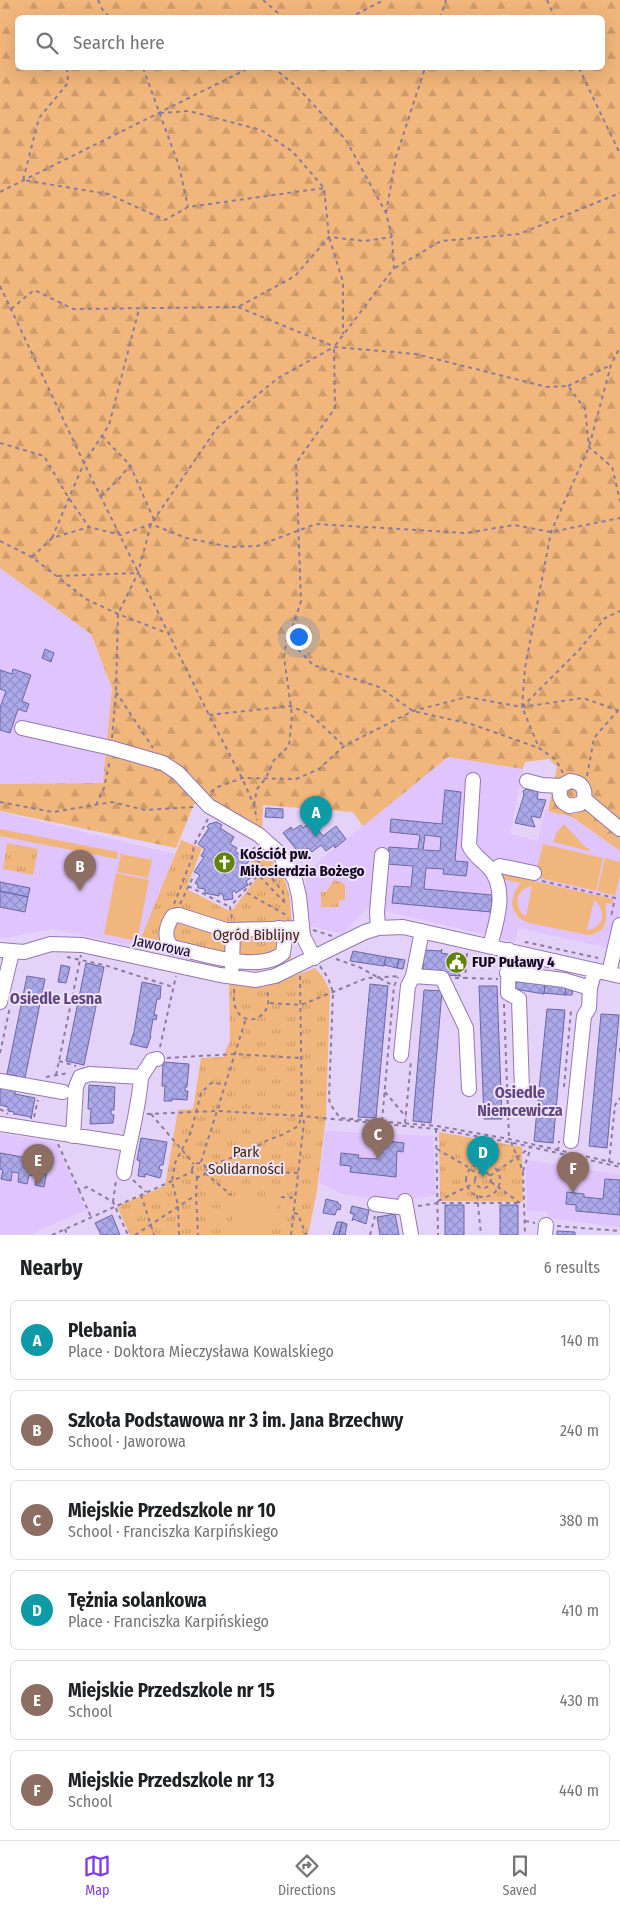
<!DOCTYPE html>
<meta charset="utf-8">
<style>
:root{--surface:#fff;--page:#f2f2f2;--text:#202124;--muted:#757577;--line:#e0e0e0;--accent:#7c3aed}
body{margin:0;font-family:"Fira Sans Condensed",sans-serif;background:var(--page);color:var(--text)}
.you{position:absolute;left:298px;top:636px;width:18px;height:18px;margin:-12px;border:4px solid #fff;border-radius:50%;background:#1a73e8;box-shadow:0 0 0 8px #1a73e833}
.badge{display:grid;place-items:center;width:32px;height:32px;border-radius:50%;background:var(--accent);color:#fff;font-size:16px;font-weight:700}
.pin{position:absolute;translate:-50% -41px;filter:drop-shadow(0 1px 2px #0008)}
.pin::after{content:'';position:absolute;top:26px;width:18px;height:15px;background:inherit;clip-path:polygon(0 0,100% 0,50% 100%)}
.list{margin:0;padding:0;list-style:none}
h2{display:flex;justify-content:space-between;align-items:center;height:65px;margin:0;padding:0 20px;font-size:21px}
h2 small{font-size:16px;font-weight:400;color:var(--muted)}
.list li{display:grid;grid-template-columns:32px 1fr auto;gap:15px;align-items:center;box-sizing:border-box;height:80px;margin:0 10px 10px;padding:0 10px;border:1px solid var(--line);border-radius:8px}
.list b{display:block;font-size:19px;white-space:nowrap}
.list p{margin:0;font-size:16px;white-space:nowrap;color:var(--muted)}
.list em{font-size:16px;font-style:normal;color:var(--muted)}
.icon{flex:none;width:28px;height:28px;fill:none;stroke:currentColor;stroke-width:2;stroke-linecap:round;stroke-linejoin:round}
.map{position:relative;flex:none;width:620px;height:1235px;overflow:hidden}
.search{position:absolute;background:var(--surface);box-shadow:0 5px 20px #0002;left:15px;right:15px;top:15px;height:55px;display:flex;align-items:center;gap:12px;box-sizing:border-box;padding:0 18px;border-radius:8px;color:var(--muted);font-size:19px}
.sheet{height:605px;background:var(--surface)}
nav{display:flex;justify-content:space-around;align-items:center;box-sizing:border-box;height:70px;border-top:1px solid var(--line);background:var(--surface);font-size:14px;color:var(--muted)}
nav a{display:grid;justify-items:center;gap:2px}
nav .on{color:var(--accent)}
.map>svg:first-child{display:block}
.built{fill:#e0c4fe}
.forest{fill:url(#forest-firs);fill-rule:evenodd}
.park{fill:url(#park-tufts)}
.pitch{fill:#f1b67b;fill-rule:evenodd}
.building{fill:url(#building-cross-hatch);stroke:#6b67a4;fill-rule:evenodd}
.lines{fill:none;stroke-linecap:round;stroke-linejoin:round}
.minor-casing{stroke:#9577b4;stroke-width:16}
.path{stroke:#8b7c9c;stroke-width:2;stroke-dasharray:4 4;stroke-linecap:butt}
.minor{stroke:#fff;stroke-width:14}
.labels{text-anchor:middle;stroke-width:4;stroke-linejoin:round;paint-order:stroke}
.poi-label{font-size:15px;font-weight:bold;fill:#13071d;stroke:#eee2fc;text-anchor:start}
.park-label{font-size:15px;fill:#422400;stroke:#eee2fc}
.street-label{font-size:15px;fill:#13071d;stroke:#eee2fc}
.neighbourhood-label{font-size:16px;font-weight:bold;fill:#62467e;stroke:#eee2fc}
</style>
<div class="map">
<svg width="620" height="1235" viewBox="0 0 620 1235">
<defs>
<pattern id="forest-firs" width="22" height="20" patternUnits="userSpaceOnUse" patternTransform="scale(1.25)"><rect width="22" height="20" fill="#f1b67b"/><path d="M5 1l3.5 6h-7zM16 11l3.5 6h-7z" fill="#ce9b6a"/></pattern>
<pattern id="park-tufts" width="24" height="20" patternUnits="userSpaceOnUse" patternTransform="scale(1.25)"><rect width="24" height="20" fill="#f1b67b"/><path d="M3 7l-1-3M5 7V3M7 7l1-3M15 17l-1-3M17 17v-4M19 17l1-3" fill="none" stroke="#ce9b6a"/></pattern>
<pattern id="building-cross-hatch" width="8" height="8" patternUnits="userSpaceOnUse" patternTransform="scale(1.25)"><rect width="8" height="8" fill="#aca9eb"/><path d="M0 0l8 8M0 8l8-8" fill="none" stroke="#9390c9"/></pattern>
</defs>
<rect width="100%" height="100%" fill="#e4d2f9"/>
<path class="built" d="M0,568L91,634L112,688L103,783L0,784Z
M448,757L523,769L510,834L538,841L545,810L572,818L620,851V913L612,949L518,928L515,942L368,907L343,934L306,925V872Z
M0,812L175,854L137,947L52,929L6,938L0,937Z
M325,1131L433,1136L436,1195L400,1202L342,1194L319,1182Z
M0,1133L56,1143L86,1210L29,1235H0Z
M528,1160L620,1175V1227L547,1218L548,1212L527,1211L526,1169Z"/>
<path class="forest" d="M0,0H620V851L572,817L548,811L557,767L549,759L525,762L523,769L448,757L363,826L353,812L263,805L262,829L213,803L194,804L176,848L0,811V784L103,783L112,688L91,634L0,568ZM18,18H602V68H18Z"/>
<path class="park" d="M181,840L202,848L186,889L228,910L233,909L261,873L251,862V855L260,847C299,883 290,911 291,959L257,971L138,945Z
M7,843L38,849L33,875L3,869Z
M334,880L345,884V900H339V907H321V892H326Z
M315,968L323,977L330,991L326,1116L317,1191L308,1235H130L117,1206L165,1186L178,1110L193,1109L201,1058L223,1057L230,1041L229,984L256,987L267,986Z
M439,1132L522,1147L523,1202L440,1201Z"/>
<path class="pitch" d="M564,824L586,848H589V851L553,842L557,832Z
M0,829L118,852L117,859L0,836Z
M543,844L603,858L596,891L535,877Z
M121,854L152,860L148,878L117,872Z
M605,858L620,862V875L615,896L597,891Z
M116,873L149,880L137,941L104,934Z
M503,874L613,899L612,904L606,903C605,919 611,931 588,935L529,923L519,918L513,909L512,903L514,893L520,883L502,879ZM532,886L526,916H525C513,907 516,888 532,886ZM594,900C607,910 604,928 587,930Z
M238,1197L274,1199V1202H277L275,1227H271L270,1233L274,1235H232V1231H236V1225H233L235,1200L238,1201Z"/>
<path class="building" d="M45,649L54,653L51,662L42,658Z
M13,669L31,675L22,701L29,704L26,712L18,709L10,733L0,730V708L6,691L0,689V670L12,674Z
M526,789L534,791L536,790L538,793L537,799L546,800L540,818L531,816L535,827L515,823L524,795L523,791Z
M445,790L461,792L455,861L468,862L466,876L443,874L444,869L426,868L424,889L492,895L491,912L392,903L394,886L411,887L413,866L387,864L389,847L418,849L420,835L390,832L391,819L442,824ZM425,835L441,837L440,851L423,850Z
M266,808L283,809V818L265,817Z
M311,821L323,836L336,826L346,839L335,848L334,845L326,851L321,845L312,852L308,848L300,854L283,833L291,827L293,830L301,825L303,828Z
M217,822L222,825L220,828L234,837L230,844L237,848L235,851L249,861L245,866L253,871L250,874L252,877L246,881L248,885L236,893L234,890L232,893L233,899L224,900L223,895L219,893V896L205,893V889L198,888V885L195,883L200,875L194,872L204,857L201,856L205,849L198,844L209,828L207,827L209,824Z
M0,882L30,888L28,897L0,891Z
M0,891L28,897L25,912L0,907Z
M424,948V950L441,951L442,949L441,953L448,954V957L462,958L460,959L459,975L461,976L444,975V971L423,970Z
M353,951L386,957L384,966L350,961Z
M386,957L399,959L397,968L384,965Z
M399,959L405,960L403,969L397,968Z
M86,963L104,967L84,1065L66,1061Z
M61,965L70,967L66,983L58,982Z
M27,976L45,979L25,1078L7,1074Z
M515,981L545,985L544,994L514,989Z
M142,982L161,986L160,999H157L154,1015H157L156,1020L153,1019L150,1036H151L147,1048L130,1044L134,1032Z
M370,984L388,986L376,1118L358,1117Z
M545,984L566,987L565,995L544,993Z
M479,986H497L502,1119H484Z
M566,986L573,987L572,995H565Z
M424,990L442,991L431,1123L413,1121Z
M547,1009L565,1010L553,1143L534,1141Z
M601,1014L619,1015L607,1148L589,1146Z
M163,1062L189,1064L187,1087H185V1091H188L187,1100L172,1099V1101H164L165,1086H162Z
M89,1085L115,1087L114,1110H111V1114L114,1115L113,1123L90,1124L91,1109H88Z
M0,1087L15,1090V1094L35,1098L31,1119V1117L15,1114L14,1115V1112L8,1111V1107L0,1105Z
M141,1138L167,1142L163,1165H160L159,1169L162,1170L160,1178L145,1174V1177L138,1176L140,1161L137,1160Z
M379,1140L404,1143L403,1152L397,1151L396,1177L350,1172L351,1166L340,1165L341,1153L359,1155L358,1158L377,1159Z
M0,1153L51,1162L49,1171H47L44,1187L35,1185L36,1176L29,1175L27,1184L18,1182L19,1173L12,1172L11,1181L1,1179L3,1170L0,1169Z
M605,1179L620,1180V1215L576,1211V1205L566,1204L567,1192L584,1194V1197L603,1199Z
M326,1199L338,1202V1204L341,1205L340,1210L337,1209L335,1215L323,1213Z
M445,1205H464V1235H445Z
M500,1205H518V1235H500Z
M352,1206L369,1210L366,1224L353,1219L352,1221L354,1214L350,1213Z
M395,1214L399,1235H380L377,1217Z
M112,1215L120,1235H101L95,1223Z
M337,1222H342L339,1235H333Z
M342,1222L347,1224L345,1235H339Z
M557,1231L575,1232V1235H557Z"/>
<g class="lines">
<defs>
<path id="minor" d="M22,728L111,748L163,763L178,773L209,806L259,835L279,853L295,880L299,896L303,936L314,958
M473,780L469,845C473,856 484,861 490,869C508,890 496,923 490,946
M527,781L542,785L561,786L570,781C581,782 586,788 584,799L620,829
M561,786C558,796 560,801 569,806L580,804L584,799
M492,871L500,866L534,873
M279,928L285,938L283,953C260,974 201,953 172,947C163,938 166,926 173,916L179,915L226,930H233L301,928
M378,928L377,912L382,855
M0,950L24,952L51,944L82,945L220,975L256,980L275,976L365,932L378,928L403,927L620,976
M509,950L508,993L519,999L522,1090
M232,967L233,930
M507,973L564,980L590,988
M609,973L620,925
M413,976L442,978L466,1028L469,1089
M0,1002L12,952
M401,1055L408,986L413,976L422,931
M141,1077L152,1060L157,1059
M0,1081L63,1092
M0,1124L129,1144
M73,1136L76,1087L80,1077L90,1074L141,1077C139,1109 129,1141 124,1173
M571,1141L584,1016L589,1008L590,988L595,970
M405,1201L411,1235
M375,1204L406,1208
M545,1235L546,1225"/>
</defs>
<use href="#minor" class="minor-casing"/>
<path class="path" d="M98,0L102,9L110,18
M263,0L284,18
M547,0L555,18
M349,18L384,0
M440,18L446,0
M67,68L68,83L39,118L23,180L108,194L165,220L188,207L324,188
M143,68L179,166L188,207
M579,68L620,154
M160,113L189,111L261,130L293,152L324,188L329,237L343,282V334
M0,192L249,68
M386,213L396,157L425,68
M395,268L441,241L519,234L620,193
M0,286L84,463L209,715L242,778L254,805L257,820
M238,307L333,346
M11,309L34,290L73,309L238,307L295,276L329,237L365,241L392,237
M568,386L611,365
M102,436L130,465L154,520
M0,443L44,456L68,497L89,527
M101,496L118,480L130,465
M52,538L84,463L109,425L139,309
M0,541L32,557L86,599L118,614L167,633
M32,557L52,538L89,527L121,535L151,524L186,538L231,547L257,546L316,524L466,533L514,525L551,532L620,518
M58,576L138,573
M287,638L313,665L379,687L413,711L471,724L539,748
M116,692L153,748
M522,707L580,649L605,618L620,611
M209,715L290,706L310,714L344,746
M112,738L116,692L118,614L138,573L151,524L217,428L278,378L334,347L416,354L547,387L568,386L585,409L589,447L612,467L620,501
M563,773L556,760L539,748L522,707L525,668L551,532L589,447L611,365L620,347
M587,776L594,738L620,708
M211,792L218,787L242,778L296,779L319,769L344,746L413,711L467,697L522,707L583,698L620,711
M0,802L53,812L112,802L145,810L194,807
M96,805L104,788L110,760
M254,805L257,789L266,778L274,760L289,746L292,715L284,657L287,637L294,623L301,601L296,463L335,408L334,347L394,268L392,237L386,213L346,140L298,88L274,68
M255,847L251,852L283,892L284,902
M249,865L288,906
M542,881L615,898L611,917
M188,886L230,907
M247,893L288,916
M174,904L192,858L194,845L208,819
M180,904L194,875
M232,918L230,907L259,874
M313,930L332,936
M525,943L526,942L598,958
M467,953L465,978L498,979
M67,957L104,965L173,987
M336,959L359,967L394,986
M320,966L328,978L333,992L329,1098L330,1104L340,1118L437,1126L509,1139L620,1164
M455,978H465
M234,989C234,996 233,1003 236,1009C246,1031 277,1015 266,989
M270,1003L301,1005L367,978L399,976
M504,1004L509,1139
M160,1047L176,976
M620,1048V1052
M0,1053L10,1007
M167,1058L234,1054L301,1058
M59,1061L76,1066
M56,1075L81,955
M46,1077L69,1073
M564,1087L571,1011L573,1012
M385,1092L406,1117
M0,1109L8,1114
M147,1114L217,1111L302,1116L436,1129L509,1142L620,1167
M151,1114L194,1164
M34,1117L38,1100
M382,1121L394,986L398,977
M405,1123L411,1061
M436,1129L438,1235
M483,1138V1163
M511,1142L523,1171L525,1235
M58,1144L79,1190L87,1187L113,1202L128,1235
M437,1149L468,1167L477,1174
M558,1151L559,1141
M201,1162L246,1018
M609,1162L615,1105L620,1098
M192 1170a7 7 0 1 1 14 0a7 7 0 1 1-14 0Z
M466 1180a17 17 0 1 1 34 0a17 17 0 1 1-34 0Z
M206,1167L245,1153L268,1140L284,1134L298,1126L302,1116
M206,1170L299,1173
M523,1171L531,1147
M475 1180a8 8 0 1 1 16 0a8 8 0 1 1-16 0Z
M205,1173L231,1195
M490,1176L531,1147
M197,1177L196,1195L198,1235
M133,1180L146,1192
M491,1182L520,1203
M79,1190L91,1217
M141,1195L154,1235
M477,1195L481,1235
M281,1197L295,1198
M438,1201L475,1183
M113,1202L116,1180
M418,1206L438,1203H521
M294,1213L298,1214L306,1235
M525,1221L535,1223
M557,1226L620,1231
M65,1229L67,1235
M52,1235L192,1172
M135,1235L196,1195
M179,1235L178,1205L172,1181L175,1163L191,1132L201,1093L211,1083L225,1084
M291,1235L304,1122L302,1116L300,976
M370,1235L375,1216"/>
<use href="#minor" class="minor"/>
</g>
<defs>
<symbol id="church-disc" viewBox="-11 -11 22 22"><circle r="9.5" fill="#608300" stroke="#eee2fc"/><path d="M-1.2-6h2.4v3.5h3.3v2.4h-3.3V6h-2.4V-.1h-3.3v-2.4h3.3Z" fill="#fff"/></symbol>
<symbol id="civic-disc" viewBox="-11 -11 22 22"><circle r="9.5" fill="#608300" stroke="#eee2fc"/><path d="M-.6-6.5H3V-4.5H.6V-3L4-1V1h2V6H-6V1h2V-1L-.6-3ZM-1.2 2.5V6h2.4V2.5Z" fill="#fff"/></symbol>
</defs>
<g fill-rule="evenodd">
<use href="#church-disc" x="212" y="850" width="25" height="25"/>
<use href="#civic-disc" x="444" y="950" width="25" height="25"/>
</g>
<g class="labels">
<g class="poi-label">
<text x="240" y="859">Kościół pw.<tspan x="240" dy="17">Miłosierdzia Bożego</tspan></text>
<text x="472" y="967">FUP Puławy 4</text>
</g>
<g class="park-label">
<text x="256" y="940">Ogród Biblijny</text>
<text x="246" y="1157">Park<tspan x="246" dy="17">Solidarności</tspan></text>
</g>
<g class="street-label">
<text transform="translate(162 946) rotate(12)" y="5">Jaworowa</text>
</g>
<g class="neighbourhood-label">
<text x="56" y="1004">Osiedle Lesna</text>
<text x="520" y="1098">Osiedle<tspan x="520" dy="18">Niemcewicza</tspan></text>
</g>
</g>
</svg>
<div class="you"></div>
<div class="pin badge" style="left:316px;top:837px;background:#0f9aa8">A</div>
<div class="pin badge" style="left:80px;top:891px;background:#8d6e63">B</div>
<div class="pin badge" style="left:378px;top:1159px;background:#8d6e63">C</div>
<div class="pin badge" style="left:483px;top:1177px;background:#0f9aa8">D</div>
<div class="pin badge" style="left:38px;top:1185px;background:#8d6e63">E</div>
<div class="pin badge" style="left:573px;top:1193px;background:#8d6e63">F</div>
<div class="search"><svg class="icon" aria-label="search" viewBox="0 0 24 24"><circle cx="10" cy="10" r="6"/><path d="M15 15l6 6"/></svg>Search here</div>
</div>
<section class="sheet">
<h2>Nearby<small>6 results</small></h2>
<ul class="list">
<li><span class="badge" style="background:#0f9aa8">A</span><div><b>Plebania</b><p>Place · Doktora Mieczysława Kowalskiego</p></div><em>140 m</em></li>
<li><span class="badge" style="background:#8d6e63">B</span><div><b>Szkoła Podstawowa nr 3 im. Jana Brzechwy</b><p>School · Jaworowa</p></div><em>240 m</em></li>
<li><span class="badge" style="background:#8d6e63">C</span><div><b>Miejskie Przedszkole nr 10</b><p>School · Franciszka Karpińskiego</p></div><em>380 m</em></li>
<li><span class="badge" style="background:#0f9aa8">D</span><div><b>Tężnia solankowa</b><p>Place · Franciszka Karpińskiego</p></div><em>410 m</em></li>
<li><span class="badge" style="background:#8d6e63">E</span><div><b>Miejskie Przedszkole nr 15</b><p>School</p></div><em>430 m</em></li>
<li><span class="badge" style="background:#8d6e63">F</span><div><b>Miejskie Przedszkole nr 13</b><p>School</p></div><em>440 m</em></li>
</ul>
</section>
<nav>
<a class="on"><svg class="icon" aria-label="map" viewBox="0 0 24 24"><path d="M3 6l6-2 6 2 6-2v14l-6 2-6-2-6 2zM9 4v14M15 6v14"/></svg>Map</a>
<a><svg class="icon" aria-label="directions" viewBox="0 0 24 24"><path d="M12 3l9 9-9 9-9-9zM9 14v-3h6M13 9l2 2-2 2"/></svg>Directions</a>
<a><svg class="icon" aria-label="saved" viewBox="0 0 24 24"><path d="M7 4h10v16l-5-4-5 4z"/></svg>Saved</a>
</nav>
